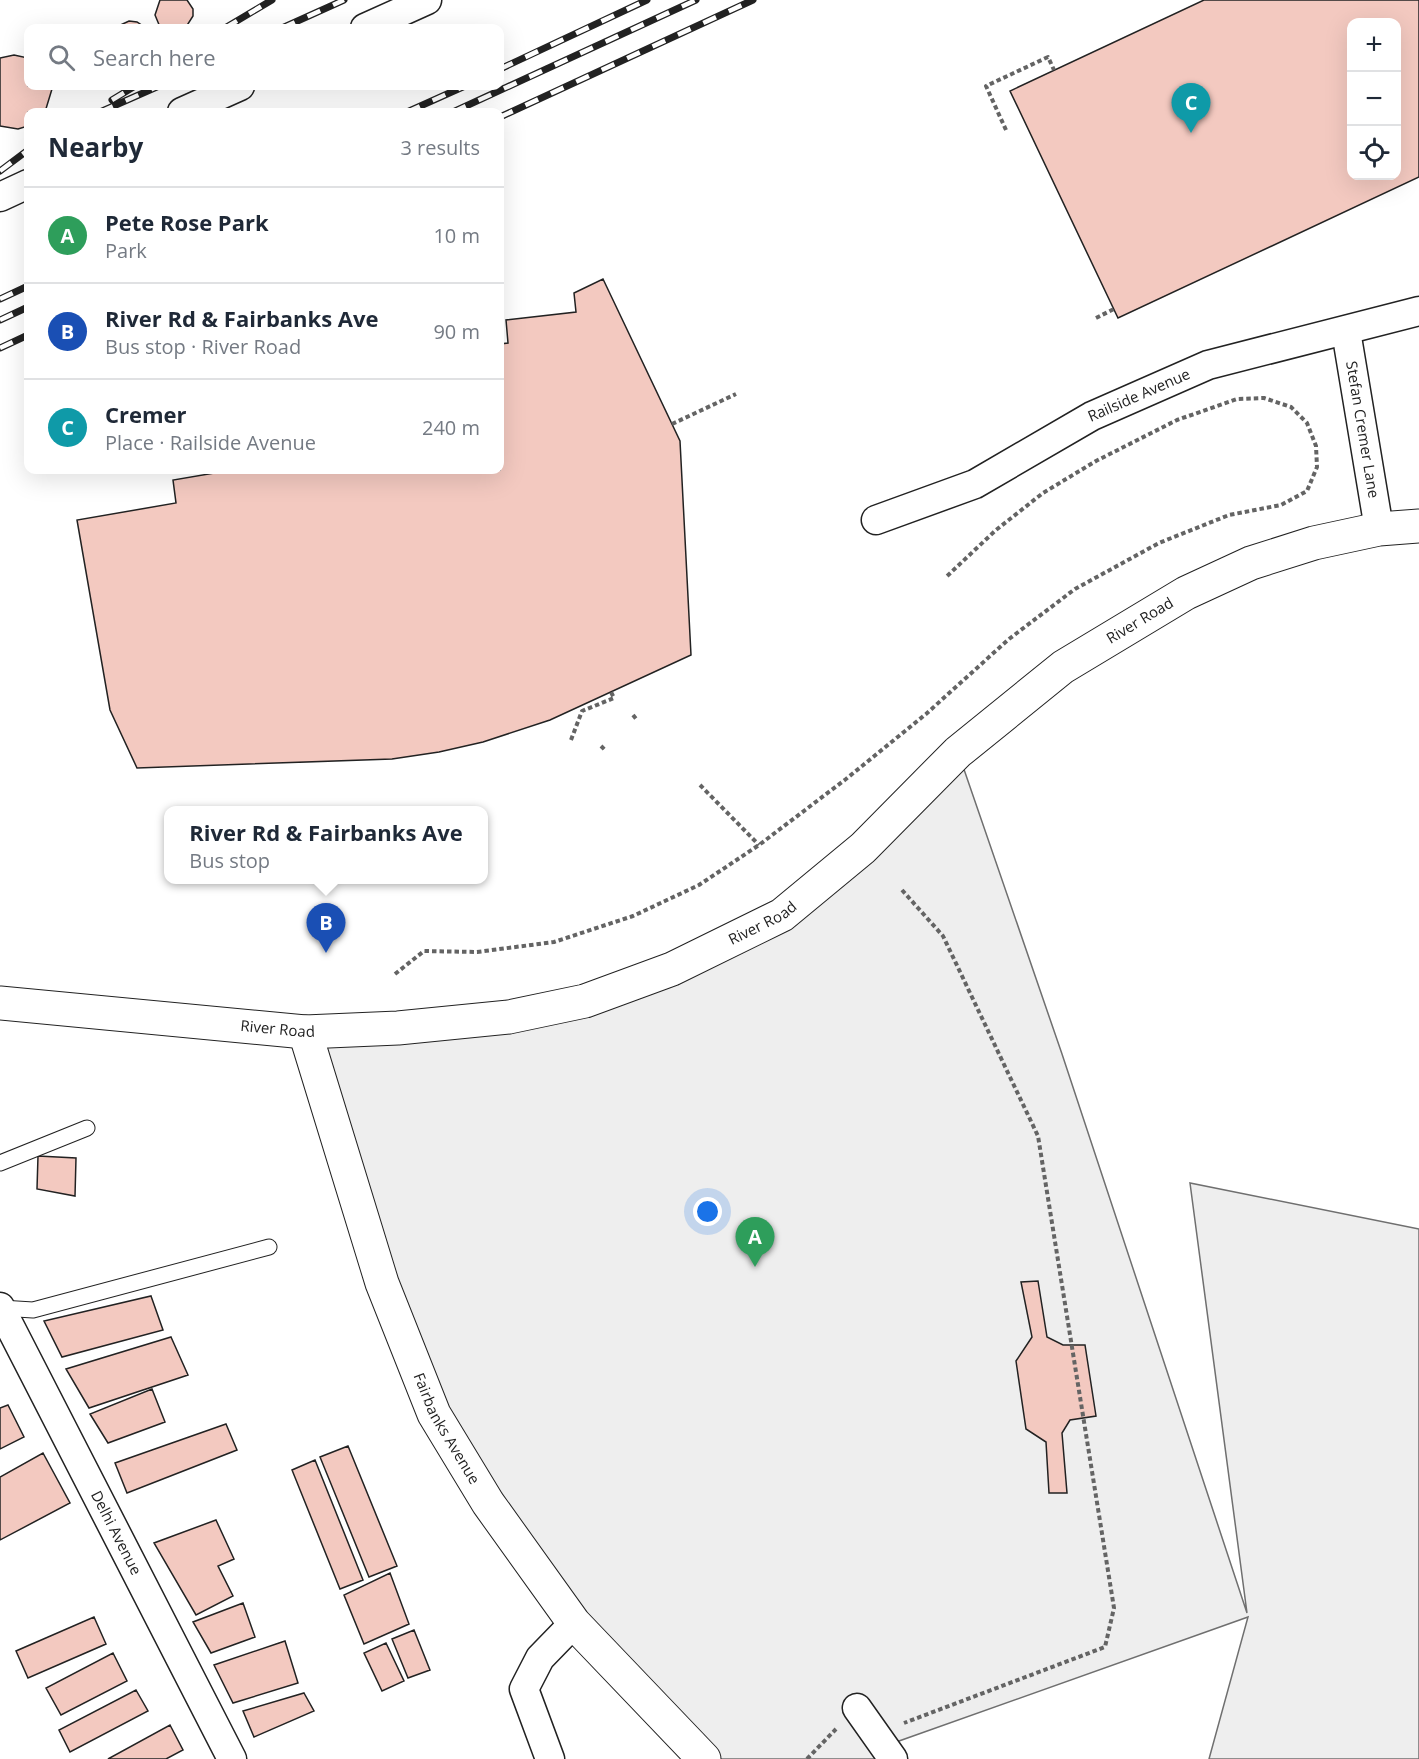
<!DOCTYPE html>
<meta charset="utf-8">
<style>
:root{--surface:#fff;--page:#f6f6f7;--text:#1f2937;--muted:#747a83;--line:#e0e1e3;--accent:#c62828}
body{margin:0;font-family:"Open Sans",sans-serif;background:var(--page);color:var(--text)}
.controls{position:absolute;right:18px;top:18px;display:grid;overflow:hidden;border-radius:12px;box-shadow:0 6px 24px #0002}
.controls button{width:54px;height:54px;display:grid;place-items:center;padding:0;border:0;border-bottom:2px solid var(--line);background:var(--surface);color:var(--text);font:30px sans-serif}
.you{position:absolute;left:708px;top:1212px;width:21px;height:21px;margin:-15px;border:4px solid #fff;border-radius:50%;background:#1a73e8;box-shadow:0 0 0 9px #1a73e833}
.badge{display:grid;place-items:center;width:39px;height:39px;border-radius:50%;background:var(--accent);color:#fff;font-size:20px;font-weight:700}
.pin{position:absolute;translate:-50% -50px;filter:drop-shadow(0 2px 3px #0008)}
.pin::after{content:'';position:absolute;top:32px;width:21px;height:18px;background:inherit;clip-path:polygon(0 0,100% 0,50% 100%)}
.popup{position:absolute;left:164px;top:806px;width:324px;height:78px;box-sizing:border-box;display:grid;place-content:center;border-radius:12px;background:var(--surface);filter:drop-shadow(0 2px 4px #0005);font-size:20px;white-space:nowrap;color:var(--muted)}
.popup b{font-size:22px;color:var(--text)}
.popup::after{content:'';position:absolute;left:50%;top:100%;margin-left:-12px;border:12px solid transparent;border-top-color:var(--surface)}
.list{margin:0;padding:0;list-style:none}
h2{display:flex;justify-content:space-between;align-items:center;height:78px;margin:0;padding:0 24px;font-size:26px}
h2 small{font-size:20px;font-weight:400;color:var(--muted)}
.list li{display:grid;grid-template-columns:39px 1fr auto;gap:18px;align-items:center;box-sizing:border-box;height:96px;padding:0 24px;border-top:2px solid var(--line)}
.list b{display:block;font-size:22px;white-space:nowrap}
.list p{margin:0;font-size:20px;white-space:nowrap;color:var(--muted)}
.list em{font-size:20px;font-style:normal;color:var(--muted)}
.icon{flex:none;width:33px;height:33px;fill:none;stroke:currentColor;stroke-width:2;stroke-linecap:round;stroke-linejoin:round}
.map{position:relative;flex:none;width:1419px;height:1759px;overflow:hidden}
.search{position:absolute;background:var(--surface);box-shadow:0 6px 24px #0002;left:24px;top:24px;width:480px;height:66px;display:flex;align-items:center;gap:15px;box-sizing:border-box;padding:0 21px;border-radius:12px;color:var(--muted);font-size:22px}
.panel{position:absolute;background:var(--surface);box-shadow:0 6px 24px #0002;left:24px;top:108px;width:480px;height:366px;border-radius:12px}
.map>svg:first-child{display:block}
.green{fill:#eee;stroke:#6f6f6f;stroke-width:1.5}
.building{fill:#f3c9c0;stroke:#222;stroke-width:1.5;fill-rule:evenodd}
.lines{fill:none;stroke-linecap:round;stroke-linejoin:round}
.lane-casing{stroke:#222;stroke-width:17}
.street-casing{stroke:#222;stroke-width:31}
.secondary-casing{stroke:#222;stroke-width:35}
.primary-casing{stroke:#222;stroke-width:35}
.path{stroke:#646464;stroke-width:4;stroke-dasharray:4.5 3;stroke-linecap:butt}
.lane{stroke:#fff;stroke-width:15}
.street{stroke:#fff;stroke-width:28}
.secondary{stroke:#fff;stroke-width:33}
.primary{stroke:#fff;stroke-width:33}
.rail-casing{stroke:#222;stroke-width:7}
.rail{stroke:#fff;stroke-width:4.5;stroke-dasharray:14;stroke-linecap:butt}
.labels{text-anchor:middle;stroke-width:4.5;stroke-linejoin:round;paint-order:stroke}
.street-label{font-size:15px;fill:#222;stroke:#fff}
</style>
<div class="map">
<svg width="1419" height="1759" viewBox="0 0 1419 1759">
<rect width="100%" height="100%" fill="#fff"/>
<path class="green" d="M958,752L1062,1054L1247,1613L1190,1183L1419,1229V1759H1209L1248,1617L885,1746L893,1759H704L574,1623L434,1414L305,1032L509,1017L782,915Z"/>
<path class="building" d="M160,0H187L193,9V16L186,27H160L155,15Z
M1204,0H1419V177L1118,318L1010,91ZM1352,22H1396V176H1352Z
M129,21L137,22L146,28H114Z
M14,55L28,58V86H51L52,89L45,112H28V126L18,129L0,126V58Z
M603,279L680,441L691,655L550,720L483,742L439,752L392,759L137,768L110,710L77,520L176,503L173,480L232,470H500V344L508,343L506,320L576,312L574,293Z
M38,1156L76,1158L75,1196L37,1189Z
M1038,1281L1047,1337L1063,1345H1085L1096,1416L1070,1420L1062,1433L1067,1493H1049L1046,1442L1026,1429L1016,1361L1032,1337L1021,1282Z
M151,1296L163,1330L62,1357L44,1321Z
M171,1337L188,1375L89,1408L66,1369Z
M152,1389L165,1422L108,1443L90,1414Z
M8,1405L24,1437L0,1449V1408Z
M226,1424L237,1450L127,1493L115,1463Z
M348,1446L397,1566L369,1577L320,1457Z
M43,1453L70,1503L0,1540V1477Z
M315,1460L363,1580L340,1589L292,1470Z
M216,1520L234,1559L218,1566L233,1596L196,1615L154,1543Z
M390,1573L409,1624L364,1644L344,1595Z
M243,1603L255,1637L211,1653L193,1622Z
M94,1617L106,1644L28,1678L16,1651Z
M414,1630L430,1670L408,1678L392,1639Z
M285,1641L298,1683L233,1703L214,1665Z
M386,1643L404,1681L382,1691L364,1653Z
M113,1653L127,1681L61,1715L46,1688Z
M136,1690L148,1711L70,1752L59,1730Z
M304,1693L314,1711L254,1737L243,1711Z
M170,1725L183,1750L166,1759H108Z"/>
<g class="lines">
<defs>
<path id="lane" d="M0,1163L87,1128
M1,1308L33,1310L269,1247"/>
<g id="street">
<path d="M365,28L427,0"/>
<path d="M182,112L240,86"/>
<path d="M0,197L28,184"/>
<path id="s1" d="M1346,331L1379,529"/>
<path id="s2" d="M876,520L975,484L1092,416L1208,365L1419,311"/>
<path id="s3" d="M0,1307L232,1759"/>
<path d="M857,1708L893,1759"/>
<path d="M550,1759L524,1689L540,1658L574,1623"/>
</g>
<g id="secondary">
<path id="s4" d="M305,1032L382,1283L434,1414L488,1503L574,1623L704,1759"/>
</g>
<g id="primary">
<path id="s5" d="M0,1003L305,1032L398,1028L509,1017L585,1001L672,969L782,915L863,848L958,752L1063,667L1186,593L1251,563L1314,543L1379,529L1419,526"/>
</g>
</defs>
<use href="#lane" class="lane-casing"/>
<use href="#street" class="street-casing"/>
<use href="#secondary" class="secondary-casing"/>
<use href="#primary" class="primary-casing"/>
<path class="path" d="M1006,130L986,86L1048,57L1054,70
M1096,318L1114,309
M672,424L736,394
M633,715L637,720
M571,740L582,711L614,698L611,692
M601,746L606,751
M700,785L759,845
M902,890L943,936L1038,1136L1114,1608L1105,1647L904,1723
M395,974L424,951L477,952L554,942L633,916L699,885L759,845L846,779L926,714L1009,639L1075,589L1159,543L1229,515L1281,505L1307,491L1317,467L1316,446L1307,423L1291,407L1264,398L1237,399L1177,420L1096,461L1043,493L996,530L945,578
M807,1759L836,1729"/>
<use href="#lane" class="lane"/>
<use href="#street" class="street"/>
<use href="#secondary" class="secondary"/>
<use href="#primary" class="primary"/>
<defs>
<path id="rail" d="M225,28L272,0
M282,28L344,0
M500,69L647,0
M112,100L135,86
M100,112L159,86
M407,112L465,86
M453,112L696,0
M500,117L753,0
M0,171L28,150
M0,299L28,286
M0,320L28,307
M0,348L28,335"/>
</defs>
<use href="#rail" class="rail-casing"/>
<use href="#rail" class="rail"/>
</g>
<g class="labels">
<g class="street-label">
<text dy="5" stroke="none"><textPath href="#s2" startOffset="292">Railside Avenue</textPath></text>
<text dy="5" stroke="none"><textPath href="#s1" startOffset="100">Stefan Cremer Lane</textPath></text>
<text dy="5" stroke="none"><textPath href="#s5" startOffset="1269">River Road</textPath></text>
<text dy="5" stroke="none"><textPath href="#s5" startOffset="783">River Road</textPath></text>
<text dy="5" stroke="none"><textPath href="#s5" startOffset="279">River Road</textPath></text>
<text dy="5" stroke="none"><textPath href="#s4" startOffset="422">Fairbanks Avenue</textPath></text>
<text dy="5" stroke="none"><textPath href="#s3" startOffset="254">Delhi Avenue</textPath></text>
</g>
</g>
</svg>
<div class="controls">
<button>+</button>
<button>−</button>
<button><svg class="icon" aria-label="locate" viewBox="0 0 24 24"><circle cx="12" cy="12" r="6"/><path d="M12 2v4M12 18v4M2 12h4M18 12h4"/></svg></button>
</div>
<div class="you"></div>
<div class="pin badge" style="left:755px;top:1267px;background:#2e9e5b">A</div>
<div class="pin badge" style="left:326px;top:953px;background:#1a4fb4">B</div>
<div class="popup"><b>River Rd &amp; Fairbanks Ave</b>Bus stop</div>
<div class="pin badge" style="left:1191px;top:133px;background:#0f9aa8">C</div>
<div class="search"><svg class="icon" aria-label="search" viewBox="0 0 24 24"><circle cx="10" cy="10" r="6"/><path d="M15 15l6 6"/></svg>Search here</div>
<section class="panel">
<h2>Nearby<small>3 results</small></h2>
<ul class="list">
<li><span class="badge" style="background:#2e9e5b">A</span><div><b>Pete Rose Park</b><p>Park</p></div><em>10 m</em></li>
<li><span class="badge" style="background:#1a4fb4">B</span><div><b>River Rd &amp; Fairbanks Ave</b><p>Bus stop · River Road</p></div><em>90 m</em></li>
<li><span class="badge" style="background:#0f9aa8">C</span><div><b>Cremer</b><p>Place · Railside Avenue</p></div><em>240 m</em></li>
</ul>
</section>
</div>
